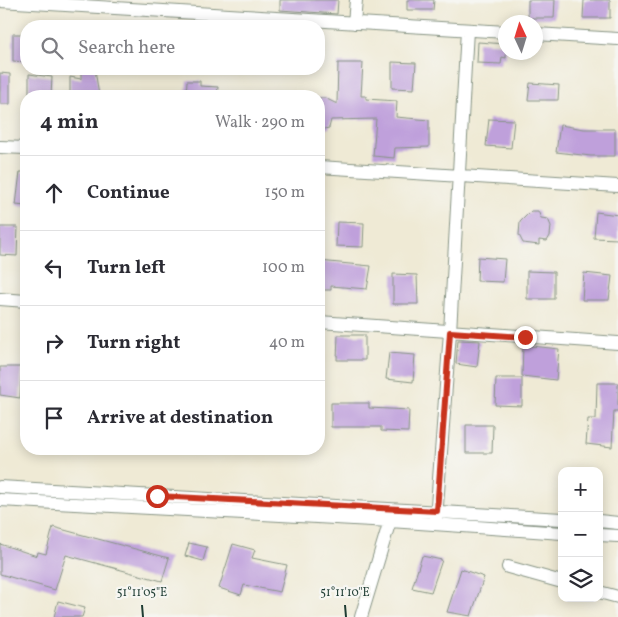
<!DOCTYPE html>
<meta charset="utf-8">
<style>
:root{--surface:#fff;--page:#f2f2f3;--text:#2b2b33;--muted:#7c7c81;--line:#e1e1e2}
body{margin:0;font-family:Vollkorn,serif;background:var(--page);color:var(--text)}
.controls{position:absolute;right:15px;bottom:15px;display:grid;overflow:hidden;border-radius:10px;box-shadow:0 2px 12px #0003}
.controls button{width:45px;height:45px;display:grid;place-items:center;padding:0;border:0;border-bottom:1px solid var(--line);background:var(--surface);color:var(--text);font:25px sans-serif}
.compass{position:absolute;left:498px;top:15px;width:45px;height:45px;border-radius:50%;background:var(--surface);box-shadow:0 2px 12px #0003;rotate:356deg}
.stop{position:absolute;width:15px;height:15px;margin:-11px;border:4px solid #c8321e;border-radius:50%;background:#fff}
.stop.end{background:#c8321e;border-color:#fff;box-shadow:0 1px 5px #0008}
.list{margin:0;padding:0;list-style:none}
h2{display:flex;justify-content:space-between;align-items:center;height:65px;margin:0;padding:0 20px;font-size:21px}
h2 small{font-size:16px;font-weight:400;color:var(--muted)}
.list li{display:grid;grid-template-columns:32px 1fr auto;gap:15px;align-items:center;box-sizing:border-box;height:75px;padding:0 20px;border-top:1px solid var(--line)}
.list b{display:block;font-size:19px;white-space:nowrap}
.list em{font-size:16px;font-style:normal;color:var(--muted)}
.icon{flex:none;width:28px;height:28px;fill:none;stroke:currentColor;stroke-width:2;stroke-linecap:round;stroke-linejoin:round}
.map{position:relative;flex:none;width:618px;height:617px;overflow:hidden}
.search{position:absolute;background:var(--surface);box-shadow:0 2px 12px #0003;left:20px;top:20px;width:305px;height:55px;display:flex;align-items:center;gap:12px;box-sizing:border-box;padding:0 18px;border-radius:20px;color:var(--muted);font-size:19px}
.panel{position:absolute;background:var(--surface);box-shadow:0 2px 12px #0003;left:20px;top:90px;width:305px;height:365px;border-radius:20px}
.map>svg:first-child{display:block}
.building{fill:#bfa0db}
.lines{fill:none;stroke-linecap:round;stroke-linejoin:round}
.minor-casing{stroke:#879484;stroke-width:14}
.minor{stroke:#fff;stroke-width:12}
.route{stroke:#c8321e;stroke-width:6}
.ticks{fill:none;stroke:#1f3d34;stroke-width:2}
.ticks-label{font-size:12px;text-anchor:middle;fill:#1f3d34;stroke:#f6f6f2;stroke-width:4.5;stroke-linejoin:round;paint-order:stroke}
</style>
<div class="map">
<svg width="618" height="617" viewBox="0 0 618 617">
<rect width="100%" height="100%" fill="#f6f6f2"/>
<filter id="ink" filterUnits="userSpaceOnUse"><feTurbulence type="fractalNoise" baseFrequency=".02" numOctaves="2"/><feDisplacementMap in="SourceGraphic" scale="10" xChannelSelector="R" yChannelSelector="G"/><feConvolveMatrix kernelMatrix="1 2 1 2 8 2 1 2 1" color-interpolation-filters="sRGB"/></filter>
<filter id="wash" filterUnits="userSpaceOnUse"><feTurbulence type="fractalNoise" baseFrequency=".0096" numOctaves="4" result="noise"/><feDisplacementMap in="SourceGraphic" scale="20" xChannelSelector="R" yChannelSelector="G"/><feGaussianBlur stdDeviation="1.12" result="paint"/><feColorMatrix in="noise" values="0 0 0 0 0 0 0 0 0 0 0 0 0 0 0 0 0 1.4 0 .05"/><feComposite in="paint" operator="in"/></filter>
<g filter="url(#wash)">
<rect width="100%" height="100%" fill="#efead5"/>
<g id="blocks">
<path class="building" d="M280,0H338L337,14L280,10Z
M407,0H434L433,10H407Z
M528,0H555L554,18H528Z
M584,0H610V18H583Z
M13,34H26V62L13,61Z
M478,42L506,44V58L502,57L501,64L477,63Z
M392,62L416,63L414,89L392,88Z
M338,63H363L361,96H366V99L397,101L396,117L429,120V147L395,148L394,158L373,156L376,119L331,120L329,128L319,130V98H325L337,104Z
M81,69H95L99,96H70V77L81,79Z
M0,73L10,74V104H0Z
M29,74L52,77L51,96H29Z
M187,81H200V86L218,87L217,96H186Z
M530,83L559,85L558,100H528Z
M489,119L514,120L511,148L486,146Z
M560,125L584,129H615V156H591L556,152Z
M20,172H26V206L16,205Z
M531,211H538L541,218L548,219L551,226L550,236L547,241L539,240V245L523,243L519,235L520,222Z
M596,212L618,215V239L594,238Z
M337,222L364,223L363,247L336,246Z
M0,227H18L17,256L0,255Z
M478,257L505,259L503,282L477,281Z
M319,261L371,266L367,289L331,286V290H319Z
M527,271L554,272V299H527Z
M584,273L612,276L609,300H582Z
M393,274L417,275L418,304H393Z
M338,335H365V360H337Z
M458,340L480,341L477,367L456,364Z
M523,345L559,349L556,380L522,376Z
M389,353L415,355L413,382L386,379Z
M0,367H22L20,398L0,395Z
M496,378H522V406L495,405Z
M597,383H618V411H614L612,447L586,444L588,419H596Z
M331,403H369V408L409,410L408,432L381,431V427H331Z
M466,425H493L492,453H466Z
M53,527L169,558L162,581L66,555L55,590L0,574V544L37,556L38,552L46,554Z
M189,543L207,547L203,561L185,556Z
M233,544L255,550L252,558L287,565L280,592L244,585L241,595L219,588Z
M422,556L442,560L431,592L412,588Z
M461,569L484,577L471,616L447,612Z
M58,601L85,608L82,617H54Z"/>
</g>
</g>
<g filter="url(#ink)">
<use href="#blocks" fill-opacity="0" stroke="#879484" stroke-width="1"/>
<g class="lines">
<defs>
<path id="minor" d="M0,1L506,32
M354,23L356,0
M536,34L618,39
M0,147L26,148
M319,167L618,186
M0,299L26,301
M319,322L618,343
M0,487L562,519
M0,500L390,521L562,533
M436,519L450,332L467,30
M599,521L618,523
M599,535L618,536
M508,567L562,582
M599,592L618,597
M361,617L392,514"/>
</defs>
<use href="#minor" class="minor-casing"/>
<use href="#minor" class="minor"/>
</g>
</g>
<g class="lines" filter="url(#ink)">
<path class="route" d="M157,496L437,511L450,332L525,337"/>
</g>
<path class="ticks" d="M142,605L143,617M345,605L346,617"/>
<g class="ticks-label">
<text x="142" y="596">51°11'05"E</text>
<text x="345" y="596">51°11'10"E</text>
</g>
</svg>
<div class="controls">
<button>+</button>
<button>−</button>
<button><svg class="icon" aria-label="layers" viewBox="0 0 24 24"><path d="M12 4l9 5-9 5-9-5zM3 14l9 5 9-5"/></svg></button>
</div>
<svg class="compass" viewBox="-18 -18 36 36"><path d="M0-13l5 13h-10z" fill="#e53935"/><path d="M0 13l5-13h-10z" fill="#7c7c81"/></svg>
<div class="stop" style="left:157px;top:496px"></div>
<div class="stop end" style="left:525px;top:337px"></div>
<div class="search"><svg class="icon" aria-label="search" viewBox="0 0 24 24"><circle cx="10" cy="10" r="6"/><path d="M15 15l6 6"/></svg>Search here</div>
<section class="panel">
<h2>4 min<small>Walk · 290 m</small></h2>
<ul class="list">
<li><svg class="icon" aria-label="ahead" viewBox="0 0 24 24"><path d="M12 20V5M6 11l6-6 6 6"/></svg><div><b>Continue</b></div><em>150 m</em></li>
<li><svg class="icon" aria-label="left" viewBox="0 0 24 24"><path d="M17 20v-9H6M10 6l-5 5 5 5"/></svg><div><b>Turn left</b></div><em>100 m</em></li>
<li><svg class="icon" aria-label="right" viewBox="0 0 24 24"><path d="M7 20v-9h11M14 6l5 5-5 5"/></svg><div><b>Turn right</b></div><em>40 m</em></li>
<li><svg class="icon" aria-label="arrive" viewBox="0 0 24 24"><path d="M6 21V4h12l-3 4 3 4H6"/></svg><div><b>Arrive at destination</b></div></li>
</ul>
</section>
</div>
